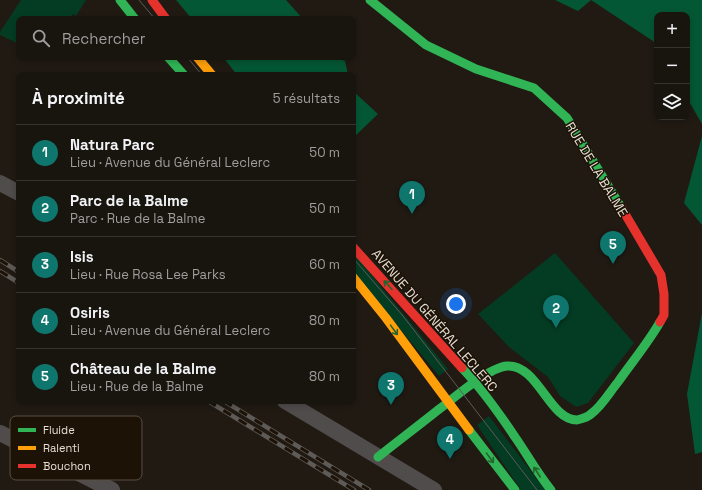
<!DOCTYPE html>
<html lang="fr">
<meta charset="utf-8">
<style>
:root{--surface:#18140e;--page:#211d17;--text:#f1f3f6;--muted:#9f9e9e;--line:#36332e;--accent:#0f766e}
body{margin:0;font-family:"Space Grotesk",sans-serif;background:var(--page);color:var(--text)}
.controls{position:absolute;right:12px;top:12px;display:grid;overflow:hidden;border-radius:8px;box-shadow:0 2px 6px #0003}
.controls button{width:36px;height:36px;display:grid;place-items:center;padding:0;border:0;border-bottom:1px solid var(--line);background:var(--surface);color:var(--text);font:20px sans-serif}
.you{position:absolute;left:456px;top:304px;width:14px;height:14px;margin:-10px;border:3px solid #fff;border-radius:50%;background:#1a73e8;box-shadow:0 0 0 6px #1a73e833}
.badge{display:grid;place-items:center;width:26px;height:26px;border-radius:50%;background:var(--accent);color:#fff;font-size:13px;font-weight:700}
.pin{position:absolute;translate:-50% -33px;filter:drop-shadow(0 1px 2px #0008)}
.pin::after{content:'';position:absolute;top:21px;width:14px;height:12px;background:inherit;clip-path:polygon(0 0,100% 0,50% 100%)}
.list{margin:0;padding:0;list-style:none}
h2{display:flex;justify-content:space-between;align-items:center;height:52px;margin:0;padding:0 16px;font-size:17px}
h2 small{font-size:13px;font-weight:400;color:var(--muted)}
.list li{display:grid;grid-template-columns:26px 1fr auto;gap:12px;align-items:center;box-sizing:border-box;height:56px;padding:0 16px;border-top:1px solid var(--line)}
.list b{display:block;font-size:15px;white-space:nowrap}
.list p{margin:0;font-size:13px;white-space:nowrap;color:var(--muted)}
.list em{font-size:13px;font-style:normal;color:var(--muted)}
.icon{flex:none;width:22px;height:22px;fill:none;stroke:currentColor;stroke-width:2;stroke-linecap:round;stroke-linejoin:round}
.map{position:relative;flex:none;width:702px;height:490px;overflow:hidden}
.search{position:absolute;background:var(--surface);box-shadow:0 2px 6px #0003;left:16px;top:16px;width:340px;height:44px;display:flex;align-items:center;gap:10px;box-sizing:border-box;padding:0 14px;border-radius:8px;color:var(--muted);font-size:15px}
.panel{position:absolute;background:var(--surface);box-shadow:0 2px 6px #0003;left:16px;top:72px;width:340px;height:332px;border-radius:8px}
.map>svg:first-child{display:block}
.green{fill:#043c23}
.forest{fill:#045735}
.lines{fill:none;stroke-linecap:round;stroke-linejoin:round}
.street{stroke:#504c4b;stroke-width:16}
.fast{stroke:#30b455;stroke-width:9}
.slow{stroke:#ff9f0a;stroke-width:9}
.jam{stroke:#e5322d;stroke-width:9}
.tram{stroke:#5e5a56;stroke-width:1}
.rail-casing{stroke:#5e5a56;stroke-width:4.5}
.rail{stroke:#1c1205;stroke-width:3;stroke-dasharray:9;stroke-linecap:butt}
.oneway{stroke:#26632d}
.labels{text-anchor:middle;stroke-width:3;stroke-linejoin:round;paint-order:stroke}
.street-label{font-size:13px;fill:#e6ded5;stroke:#1c1205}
.key{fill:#1c1205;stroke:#594f43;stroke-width:1}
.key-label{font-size:11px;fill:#e6ded5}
</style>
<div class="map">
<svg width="702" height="490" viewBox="0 0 702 490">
<rect width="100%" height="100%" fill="#201a13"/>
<path class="green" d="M21,0H86L76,16L73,14L69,19H19V44L0,35V32Z
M353,252L448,369L439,376L353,272Z
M555,253L634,343L588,403L576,407L560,396L548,377L509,347L478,314Z
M489,416L545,490H521L477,425Z"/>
<path class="forest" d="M176,0H286L303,19H192Z
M555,0H702V124L687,98V15H657V48L653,41L591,0L578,11Z
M223,57H335L345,61L348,75H237Z
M353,91L378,114L353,138Z
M702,136V225L684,203Z
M702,313V452L695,454L687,394Z"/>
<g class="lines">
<path class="street" d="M0,183L19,193
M285,401L434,490
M0,433L112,490"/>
<path class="fast" d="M120,0L135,19
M370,0L426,45L476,69L534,88L567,118L621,207
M168,57L184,75
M462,368C482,389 499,413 515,437C527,454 537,473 551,490
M469,430L515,490
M378,457C398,441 418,426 438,410C453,399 489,367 507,366C538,364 549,420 577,420C581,419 588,417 591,414C602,406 609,393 618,382C632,362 648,343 660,322"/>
<path class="slow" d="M197,57L212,75
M353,277L386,318L469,430"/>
<path class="jam" d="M152,0L166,19
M621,207L661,275L664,294V315L660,322
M353,247L462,368"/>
<path class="tram" d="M139,0L155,19
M187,57L202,75
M353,258L403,316L537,490"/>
<defs>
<path id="rail" d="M0,260L19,272
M0,271L19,283
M208,401L354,490
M224,401L369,490"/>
</defs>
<use href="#rail" class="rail-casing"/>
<use href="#rail" class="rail"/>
</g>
<defs><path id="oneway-shaft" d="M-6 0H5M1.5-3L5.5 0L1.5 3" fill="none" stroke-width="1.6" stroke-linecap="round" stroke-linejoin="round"/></defs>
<g class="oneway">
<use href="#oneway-shaft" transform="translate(388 285) rotate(-132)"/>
<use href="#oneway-shaft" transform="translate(394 330) rotate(54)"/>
<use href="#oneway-shaft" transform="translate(490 458) rotate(54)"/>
<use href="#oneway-shaft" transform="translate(537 472) rotate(-123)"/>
</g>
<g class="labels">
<g class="street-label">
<text transform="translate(597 169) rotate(59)" y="5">RUE DE LA BALME</text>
<text transform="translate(435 320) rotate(49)" y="5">AVENUE DU GÉNÉRAL LECLERC</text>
</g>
</g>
<rect x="10" y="416" width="132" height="64" rx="6" class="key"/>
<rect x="18" y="428" width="18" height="4" fill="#30b455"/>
<rect x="18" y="446" width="18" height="4" fill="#ff9f0a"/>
<rect x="18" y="464" width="18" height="4" fill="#e5322d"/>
<g class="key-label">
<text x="43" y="434">Fluide</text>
<text x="43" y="452">Ralenti</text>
<text x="43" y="470">Bouchon</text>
</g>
</svg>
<div class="controls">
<button>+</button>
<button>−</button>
<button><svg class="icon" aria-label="layers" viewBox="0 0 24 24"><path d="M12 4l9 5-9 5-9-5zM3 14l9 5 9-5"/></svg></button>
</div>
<div class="you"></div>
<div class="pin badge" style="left:412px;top:214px">1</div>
<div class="pin badge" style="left:556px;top:328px">2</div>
<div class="pin badge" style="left:391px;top:405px">3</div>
<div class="pin badge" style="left:450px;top:459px">4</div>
<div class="pin badge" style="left:613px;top:264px">5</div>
<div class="search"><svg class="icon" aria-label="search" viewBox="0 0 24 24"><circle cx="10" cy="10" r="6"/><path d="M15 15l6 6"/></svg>Rechercher</div>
<section class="panel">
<h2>À proximité<small>5 résultats</small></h2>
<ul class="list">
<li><span class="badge">1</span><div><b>Natura Parc</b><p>Lieu · Avenue du Général Leclerc</p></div><em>50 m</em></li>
<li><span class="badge">2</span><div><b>Parc de la Balme</b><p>Parc · Rue de la Balme</p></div><em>50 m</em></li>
<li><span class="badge">3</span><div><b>Isis</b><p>Lieu · Rue Rosa Lee Parks</p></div><em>60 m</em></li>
<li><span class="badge">4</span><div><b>Osiris</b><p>Lieu · Avenue du Général Leclerc</p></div><em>80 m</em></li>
<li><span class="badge">5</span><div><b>Château de la Balme</b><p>Lieu · Rue de la Balme</p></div><em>80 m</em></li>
</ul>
</section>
</div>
